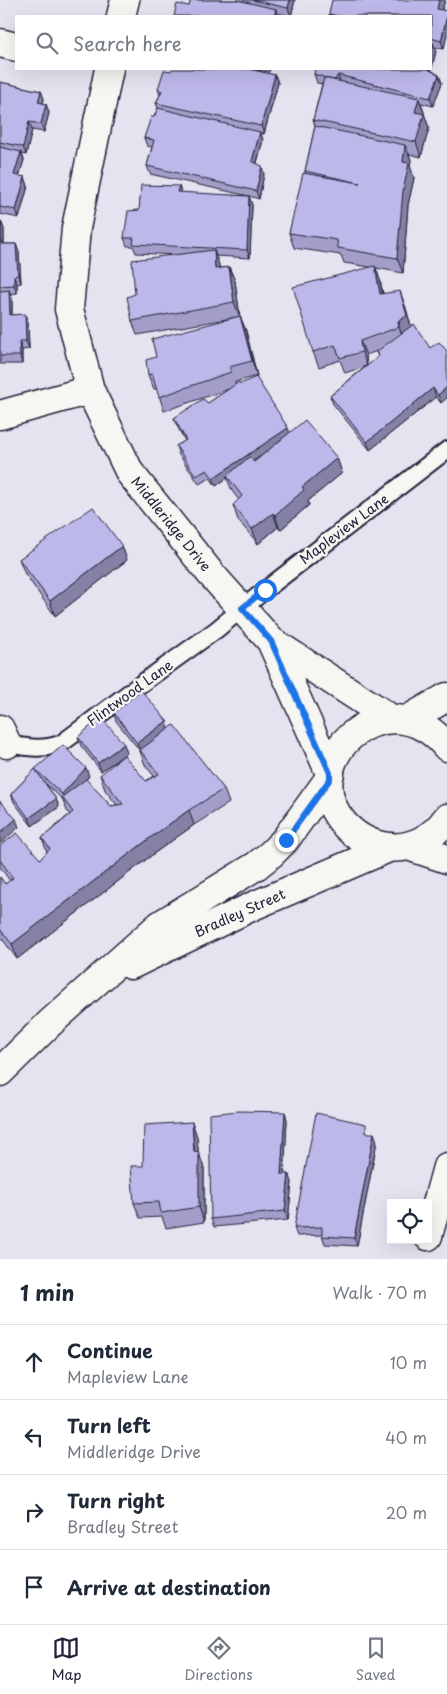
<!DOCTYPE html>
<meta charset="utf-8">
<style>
:root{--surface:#fff;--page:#f2f2f3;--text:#1f2937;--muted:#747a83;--line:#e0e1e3;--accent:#22223b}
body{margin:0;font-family:"Playpen Sans",sans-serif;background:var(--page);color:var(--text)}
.controls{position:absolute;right:15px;bottom:15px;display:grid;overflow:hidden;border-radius:0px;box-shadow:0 5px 20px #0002}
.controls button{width:45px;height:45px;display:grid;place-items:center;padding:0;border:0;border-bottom:1px solid var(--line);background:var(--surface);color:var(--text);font:25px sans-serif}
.stop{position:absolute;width:15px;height:15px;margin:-11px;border:4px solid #1a73e8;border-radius:50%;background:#fff}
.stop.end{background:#1a73e8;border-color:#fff;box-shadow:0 1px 5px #0008}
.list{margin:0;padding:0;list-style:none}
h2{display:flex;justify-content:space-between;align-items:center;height:65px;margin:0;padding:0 20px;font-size:21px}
h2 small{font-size:16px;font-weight:400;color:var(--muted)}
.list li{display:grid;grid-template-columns:32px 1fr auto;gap:15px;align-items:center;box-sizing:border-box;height:75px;padding:0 20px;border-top:1px solid var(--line)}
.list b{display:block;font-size:19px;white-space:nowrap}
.list p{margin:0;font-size:16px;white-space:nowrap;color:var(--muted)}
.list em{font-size:16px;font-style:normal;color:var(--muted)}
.icon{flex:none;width:28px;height:28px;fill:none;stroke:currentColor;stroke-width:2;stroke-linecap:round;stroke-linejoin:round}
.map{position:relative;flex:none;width:447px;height:1259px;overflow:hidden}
.search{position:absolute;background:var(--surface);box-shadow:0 5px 20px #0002;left:15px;right:15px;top:15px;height:55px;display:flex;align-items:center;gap:12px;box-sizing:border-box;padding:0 18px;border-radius:0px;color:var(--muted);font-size:19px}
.sheet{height:365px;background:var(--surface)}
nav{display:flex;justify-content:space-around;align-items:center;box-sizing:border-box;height:70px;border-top:1px solid var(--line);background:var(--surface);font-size:14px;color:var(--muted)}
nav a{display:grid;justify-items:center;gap:2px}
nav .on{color:var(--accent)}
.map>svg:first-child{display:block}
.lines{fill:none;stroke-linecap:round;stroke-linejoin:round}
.service-casing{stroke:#22223b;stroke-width:20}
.minor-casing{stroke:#22223b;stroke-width:31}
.tertiary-casing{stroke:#22223b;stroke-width:31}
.secondary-casing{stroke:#22223b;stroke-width:31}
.service{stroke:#f6f6f2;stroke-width:16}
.minor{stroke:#f6f6f2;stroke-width:28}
.tertiary{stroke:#f6f6f2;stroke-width:28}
.secondary{stroke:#f6f6f2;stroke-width:28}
.wall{fill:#a39ec9;stroke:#22223b;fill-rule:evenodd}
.shaded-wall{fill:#8481a4;stroke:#22223b}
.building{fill:#bdb8ea;stroke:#22223b}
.route{stroke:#1a73e8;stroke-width:6}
.labels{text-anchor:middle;stroke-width:4.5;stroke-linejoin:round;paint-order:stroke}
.street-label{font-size:14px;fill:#22223b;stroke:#f6f6f2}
</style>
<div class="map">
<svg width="447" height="1259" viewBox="0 0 447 1259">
<rect width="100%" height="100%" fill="#e5e3f0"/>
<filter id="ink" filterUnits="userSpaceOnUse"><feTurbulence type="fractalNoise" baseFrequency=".02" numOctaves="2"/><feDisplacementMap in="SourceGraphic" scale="10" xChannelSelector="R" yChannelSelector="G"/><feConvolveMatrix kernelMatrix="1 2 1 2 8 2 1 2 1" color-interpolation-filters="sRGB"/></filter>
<g filter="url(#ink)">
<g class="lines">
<defs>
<path id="service" d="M7,744C26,747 43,751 62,743L138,686L216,630L265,590L447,450"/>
<path id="minor" d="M121,16L125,0
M0,43L16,47
M109,69L76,228L69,309L90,390L130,473L211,574L271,641L390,718
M0,415L90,390
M271,641L330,773
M0,729L7,744
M428,1236L447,1167"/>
<path id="tertiary" d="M408,846L447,859"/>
<path id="secondary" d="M407,720L447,697
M447,747C386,673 289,763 345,825C357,838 371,845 388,847C412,850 434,837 447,818
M131,965L253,906L391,847
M0,1072L50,1023L160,925L256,866L271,854L285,840L329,779"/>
</defs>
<use href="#service" class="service-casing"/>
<use href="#minor" class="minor-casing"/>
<use href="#tertiary" class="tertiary-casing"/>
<use href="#secondary" class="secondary-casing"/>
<use href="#service" class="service"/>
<use href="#minor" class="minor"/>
<use href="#tertiary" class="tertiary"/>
<use href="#secondary" class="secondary"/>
</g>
<path class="wall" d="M191,0H295L291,16L277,13L189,6Z
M445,0L442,10L444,49L434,47L436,51L431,70L439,75L442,83L433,106L421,103L424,112V114L429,128L421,157L409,154L411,160L410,166L414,178L408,205L403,273L376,268L380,280L383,293L405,305L411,326L414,324L441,403L436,397L370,450L333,404L330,396L366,366L345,373L340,360L319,367L313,352L370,267L344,263L341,255L294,248L289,233L305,173V171L315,126L313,120L322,84L317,83L314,74L431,69V16H329V14ZM377,351L376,352L378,357L367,366L366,355Z
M250,69H270L269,72Z
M171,71L275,75L278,83L264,134H261L263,140L257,163L264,174L259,199L249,196L252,205L250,258L216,256L219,265V268L229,267L235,281L240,317V316L246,331L257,376L235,382V385L240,384L290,433L337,458L342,473L308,501L309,505L280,530L278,527L258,544L238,520L233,505L239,500L232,491L227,478L216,486L210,478L199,484L179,455L176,446L185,441L177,426L174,418L208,403L229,389L164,411L157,389H154L148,375L156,357L237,317L137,335L132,321L135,294L177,255L136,253L133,246H127L124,238L139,210L181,193L249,196L150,174L147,166L152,147L147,146L144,138L158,108L156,103L160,95L158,89Z
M0,82L41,91L44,99L43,104H46L49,113L44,132L32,130L26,155L22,154L24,160L19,176L25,177L28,186L19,218L0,214Z
M0,221H1L4,229V244H16L19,252L21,283L17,284V293L10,294L12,298V315L28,322L29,349L22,350V364H0Z
M122,546L127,560L55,616L25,574L19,559Z
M114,713L169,728L224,789L229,803L194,825L156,852L17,959L0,936V877L5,884L10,881L0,867V846L40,859L47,852L42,838L70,814L67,811L63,800L45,783L56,799L59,807L32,826L14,802L11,794L35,769L89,776L86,780L111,806L117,805L105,790L100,775L146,781L154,776L145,765L140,751L116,721Z
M78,737L127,753L101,771L81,746Z
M285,1112L287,1120L284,1174H289L292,1182L288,1220L214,1227L211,1219Z
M192,1122L197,1137L198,1153L204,1168V1222L166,1228L162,1217L140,1218L134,1203L143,1166Z
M377,1141L357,1246L325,1244L322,1235L297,1236L294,1228Z"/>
<path class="shaded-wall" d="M290,0H295L291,16L288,8Z
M439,0H445L440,17L437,9Z
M276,9L278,16H274Z
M447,15V35L444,49L441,41Z
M433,43L436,51L430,76L427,69H431V51Z
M275,75L278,83L264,134L261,126Z
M338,75L341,83L334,80Z
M439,75L442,83L433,106L430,98Z
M41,91L44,99L41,110L38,102Z
M419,98L429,128L421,157L416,142L415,112Z
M46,104L49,113L44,132L41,124Z
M29,122L32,130L26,155L23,147Z
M260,132L263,140L255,169L252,161Z
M405,145L411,160L410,166L414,178L408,205L403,273L397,258L403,162Z
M21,152L24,160L17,183L14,175Z
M262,166L264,174L259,199L256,191Z
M25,177L28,186L19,218L16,210Z
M179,186L182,194L177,192Z
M249,196L252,205L250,258L247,250Z
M1,221L4,229V252L1,244Z
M16,244L19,252L21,283L18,275Z
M214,250L219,265L220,283L215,269Z
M375,266L380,280L385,308L380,294Z
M229,267L235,281L240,317L234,302Z
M14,276L17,284V293L14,285Z
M9,290L12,298V323L10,315Z
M400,291L405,305L412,330L404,341L399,327Z
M25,314L28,322L29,349L26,341Z
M240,316L246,331L257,376L252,361Z
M19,341L22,350V364L20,356Z
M360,341L366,355L367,366L362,352Z
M447,387V398L441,403L438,395Z
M433,388L436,397L370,450L367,442Z
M288,428L291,436L228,478L227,476V478L216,486L213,478Z
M337,458L342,473L308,501L309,505L280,530L275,515L302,487Z
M273,513L278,527L258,544L252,529Z
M122,546L127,560L55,616L50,601Z
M167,721L169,730L140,752L137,743Z
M124,744L127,753L101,771L98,763Z
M86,768L89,776L66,801L62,794Z
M56,799L59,807L32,826L29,818Z
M189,810L194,825L156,852L17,959L12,944L150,838Z
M16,819L19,827L0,844V833Z
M285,1112L287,1120L284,1182L281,1174Z
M192,1122L197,1137L199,1158V1153L204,1168V1222L199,1207Z
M374,1133L377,1141L357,1246L354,1238Z
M289,1174L292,1182L288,1220L285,1211Z"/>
<path class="building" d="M191,0H237L276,9L274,16H174L177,4L189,6Z
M252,0H290L288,8Z
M332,0H439L437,9L447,11V15L441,41L431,38V16H338L329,14Z
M431,42L433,43L431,51Z
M172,69H249L275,75L261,126L156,103L162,91L158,89L164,70L171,71Z
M315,69H428L439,75L430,98L338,75L335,80L329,79L314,74Z
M324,78L419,98L415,112L424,114L416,142L313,120Z
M0,82L41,91L38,102L46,104L41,124L29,122L23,147L0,142Z
M158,108L260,132L252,161L262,166L256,191L147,166L154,140L144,138L151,117H154Z
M315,126L405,145L403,162L409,163L403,191L397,258L338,248L337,240L289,233L303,173L360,183L305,171Z
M0,147L21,152L14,175L25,177L16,210L0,207Z
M141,185L179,186L177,192L249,196L247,250L133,244L134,238H124L128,211L139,210Z
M0,221H1V244H16L18,275L14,276V285L0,286Z
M214,250L215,269L229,267L234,302L132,321L127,297L135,294L132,260Z
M375,266L380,294L400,291L407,316L398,321L399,327L360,341L362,352L340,358L335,345L313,352L293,287Z
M9,290L10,315L25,314L26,341H19L20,356H0V291Z
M240,316L252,361L229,367L231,372L159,397L152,374L148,375L146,360L156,357L152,339Z
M414,324L430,348L439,342L447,351V387L438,395L433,388L367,442L330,396L379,356L376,352Z
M256,377L288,428L213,478L207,470L196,476L176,446L186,440L174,418L203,399L208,403L239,382L240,384Z
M305,420L337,458L302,487L304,490L275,515L273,513L252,529L233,505L242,496L227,476L249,457L254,462Z
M93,507L122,546L50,601L19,559Z
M141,690L167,721L137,743L114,713Z
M101,717L124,744L98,763L78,737Z
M174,725L224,789L189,810L150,838L12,944L0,929V877L5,884L13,878L0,860V846L17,833L40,859L50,849L42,838L73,812L62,797L86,779L111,806L123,804L100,775L124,755L146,781L159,774L140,750Z
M63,745L86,768L62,794L35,769L56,799L29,818L11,794L35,769Z
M0,801L16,819L0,833Z
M239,1111L285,1112L281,1174H289L285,1211L211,1219L209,1114Z
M316,1113L366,1124V1133H374L354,1238L322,1236V1227L294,1228Z
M192,1122L194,1152L199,1153V1207L161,1213L159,1202L134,1203L131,1166H143L144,1125Z"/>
</g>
<g class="lines" filter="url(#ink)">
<path class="route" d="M265,590L242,608L271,641L330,773V779L286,840"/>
</g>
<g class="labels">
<g class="street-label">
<text transform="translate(171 524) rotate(51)" y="5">Middleridge Drive</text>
<text transform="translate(344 529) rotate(-37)" y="5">Mapleview Lane</text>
<text transform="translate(130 693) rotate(-36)" y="5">Flintwood Lane</text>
<text transform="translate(240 913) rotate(-24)" y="5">Bradley Street</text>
</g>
</g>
</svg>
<div class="controls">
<button><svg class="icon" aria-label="locate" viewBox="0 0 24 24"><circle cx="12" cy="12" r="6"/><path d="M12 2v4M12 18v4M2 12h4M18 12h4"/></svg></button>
</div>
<div class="stop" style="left:265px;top:590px"></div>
<div class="stop end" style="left:286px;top:840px"></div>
<div class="search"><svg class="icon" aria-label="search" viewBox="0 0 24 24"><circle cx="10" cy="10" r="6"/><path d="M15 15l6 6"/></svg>Search here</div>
</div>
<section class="sheet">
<h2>1 min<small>Walk · 70 m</small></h2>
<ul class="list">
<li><svg class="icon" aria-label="ahead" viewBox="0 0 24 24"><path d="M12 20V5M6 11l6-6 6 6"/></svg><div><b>Continue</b><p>Mapleview Lane</p></div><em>10 m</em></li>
<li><svg class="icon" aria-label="left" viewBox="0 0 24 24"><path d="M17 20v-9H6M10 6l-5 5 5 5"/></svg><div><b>Turn left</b><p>Middleridge Drive</p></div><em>40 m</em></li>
<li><svg class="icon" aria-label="right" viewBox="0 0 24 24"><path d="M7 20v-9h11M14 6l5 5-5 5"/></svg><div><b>Turn right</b><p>Bradley Street</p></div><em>20 m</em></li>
<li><svg class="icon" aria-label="arrive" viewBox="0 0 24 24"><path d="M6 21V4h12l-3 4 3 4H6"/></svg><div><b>Arrive at destination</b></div></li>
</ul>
</section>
<nav>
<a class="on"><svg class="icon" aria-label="map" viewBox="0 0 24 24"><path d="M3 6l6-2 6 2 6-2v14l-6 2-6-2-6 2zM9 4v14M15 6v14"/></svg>Map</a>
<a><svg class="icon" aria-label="directions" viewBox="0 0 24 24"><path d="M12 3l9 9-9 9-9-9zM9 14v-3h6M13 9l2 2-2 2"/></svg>Directions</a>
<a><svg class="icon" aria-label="saved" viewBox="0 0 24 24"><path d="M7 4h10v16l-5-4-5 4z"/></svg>Saved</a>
</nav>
